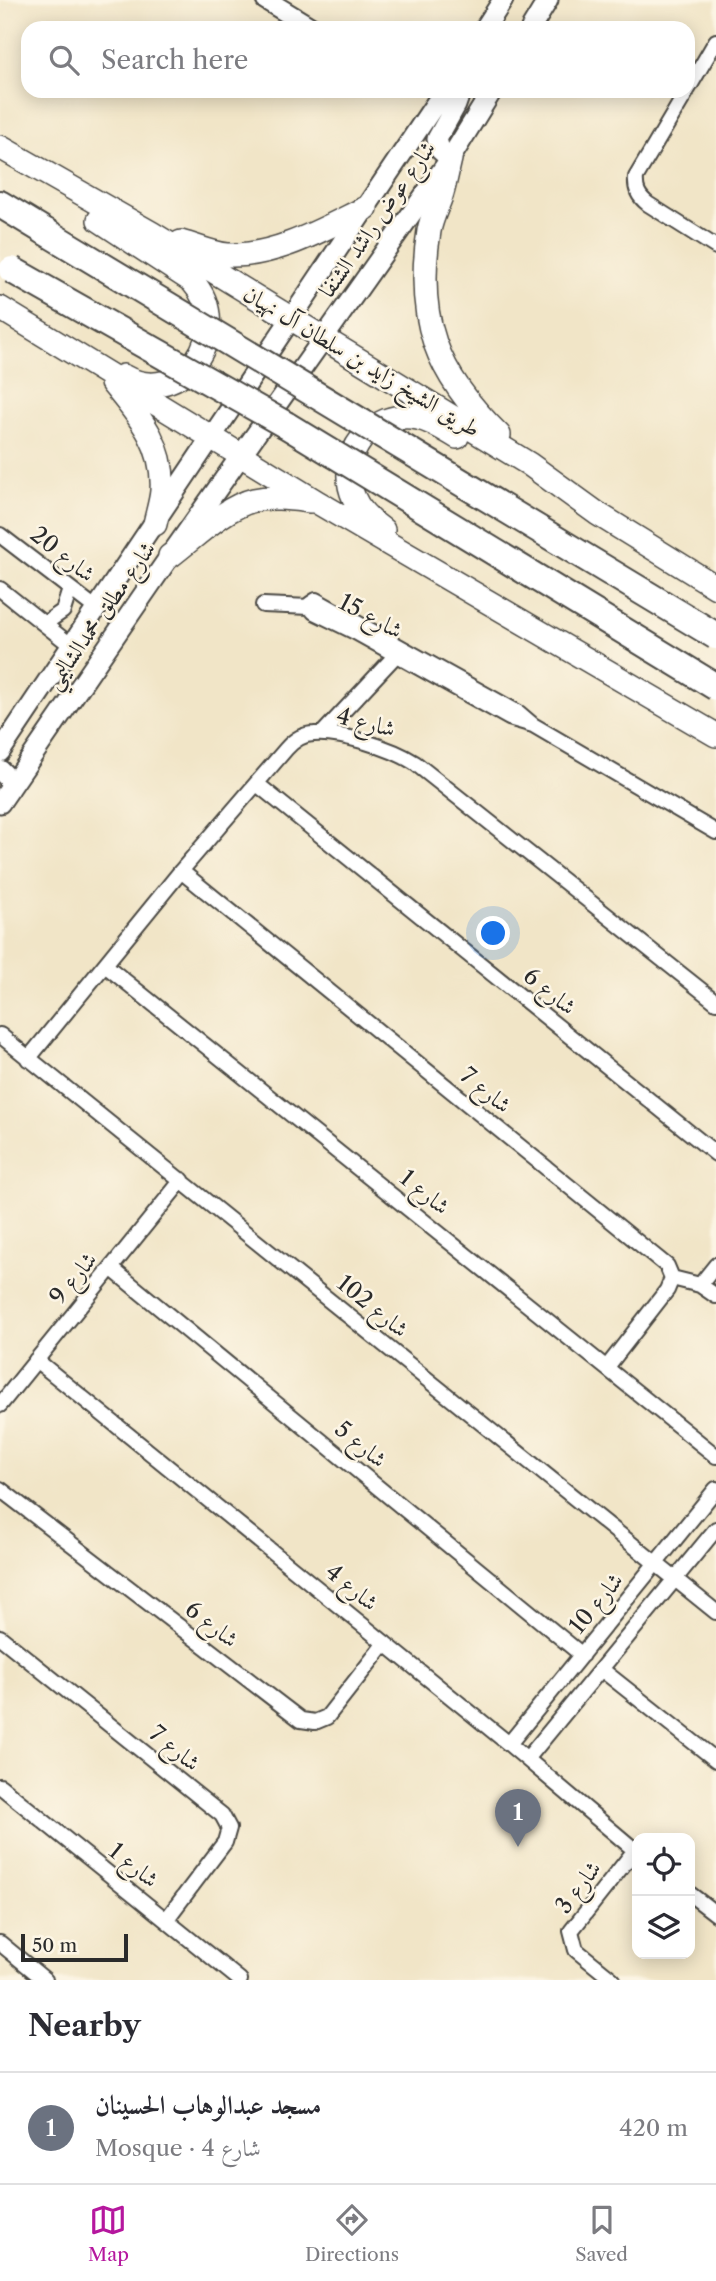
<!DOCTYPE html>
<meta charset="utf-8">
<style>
:root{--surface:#fff;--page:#f2f2f3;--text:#2b2b33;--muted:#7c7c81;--line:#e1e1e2;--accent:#b5179e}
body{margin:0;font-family:"Libre Caslon Text",Amiri,serif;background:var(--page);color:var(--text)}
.controls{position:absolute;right:21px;bottom:21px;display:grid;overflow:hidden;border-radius:14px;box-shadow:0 4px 18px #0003}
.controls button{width:63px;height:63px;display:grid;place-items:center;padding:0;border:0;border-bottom:2px solid var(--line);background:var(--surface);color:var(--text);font:35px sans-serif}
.scale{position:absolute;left:21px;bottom:18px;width:107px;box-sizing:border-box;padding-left:7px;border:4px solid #2b2b2b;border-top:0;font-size:19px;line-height:24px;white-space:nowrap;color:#2b2b2b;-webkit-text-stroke:5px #fcf5e5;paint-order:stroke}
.you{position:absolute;left:494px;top:934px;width:24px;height:24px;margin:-18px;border:5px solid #fff;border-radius:50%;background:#1a73e8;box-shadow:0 0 0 10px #1a73e833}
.badge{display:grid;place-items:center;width:46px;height:46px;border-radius:50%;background:var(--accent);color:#fff;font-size:23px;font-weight:700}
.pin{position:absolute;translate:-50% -58px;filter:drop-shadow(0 2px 4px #0008)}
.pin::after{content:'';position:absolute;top:37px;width:24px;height:21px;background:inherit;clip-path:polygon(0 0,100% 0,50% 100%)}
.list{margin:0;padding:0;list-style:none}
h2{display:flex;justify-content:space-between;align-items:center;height:91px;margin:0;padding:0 28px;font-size:30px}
h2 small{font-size:23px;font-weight:400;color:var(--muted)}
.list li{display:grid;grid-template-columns:46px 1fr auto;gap:21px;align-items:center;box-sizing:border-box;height:112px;padding:0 28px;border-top:2px solid var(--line)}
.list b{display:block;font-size:26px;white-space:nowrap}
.list p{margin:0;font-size:23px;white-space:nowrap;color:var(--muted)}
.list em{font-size:23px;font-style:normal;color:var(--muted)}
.icon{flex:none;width:38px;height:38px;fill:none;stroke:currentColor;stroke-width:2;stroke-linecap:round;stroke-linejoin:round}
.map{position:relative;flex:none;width:716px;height:1980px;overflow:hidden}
.search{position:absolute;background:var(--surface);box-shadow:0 4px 18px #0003;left:21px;right:21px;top:21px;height:77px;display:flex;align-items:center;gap:18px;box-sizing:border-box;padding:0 24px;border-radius:21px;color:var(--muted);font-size:26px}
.sheet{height:203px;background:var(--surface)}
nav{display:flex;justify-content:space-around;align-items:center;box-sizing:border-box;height:98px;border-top:2px solid var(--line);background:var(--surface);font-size:19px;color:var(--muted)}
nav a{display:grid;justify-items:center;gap:4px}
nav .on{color:var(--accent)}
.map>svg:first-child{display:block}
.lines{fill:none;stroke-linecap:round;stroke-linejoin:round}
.street-casing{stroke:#494742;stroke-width:18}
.secondary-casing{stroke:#494742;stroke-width:23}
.primary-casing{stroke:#494742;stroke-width:26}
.highway-casing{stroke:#494742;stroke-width:30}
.street{stroke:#fff;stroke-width:14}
.secondary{stroke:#fff;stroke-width:19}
.primary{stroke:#fff;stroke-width:23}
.highway{stroke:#fff;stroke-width:26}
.highway-bridge-casing{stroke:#494742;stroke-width:30;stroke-linecap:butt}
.highway-bridge{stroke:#fff;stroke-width:26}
.labels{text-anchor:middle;stroke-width:5;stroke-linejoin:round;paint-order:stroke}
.street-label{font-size:23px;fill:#2b2b2b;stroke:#fcf5e5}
</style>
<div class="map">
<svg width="716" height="1980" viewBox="0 0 716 1980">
<rect width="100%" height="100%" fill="#fcf5e5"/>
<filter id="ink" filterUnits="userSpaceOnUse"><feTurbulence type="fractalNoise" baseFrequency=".0143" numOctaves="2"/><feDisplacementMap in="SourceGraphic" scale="14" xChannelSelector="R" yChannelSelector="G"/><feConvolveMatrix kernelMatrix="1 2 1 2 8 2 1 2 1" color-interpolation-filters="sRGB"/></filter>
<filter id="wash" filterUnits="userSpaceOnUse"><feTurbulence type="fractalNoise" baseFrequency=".00686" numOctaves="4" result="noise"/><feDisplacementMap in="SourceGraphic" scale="28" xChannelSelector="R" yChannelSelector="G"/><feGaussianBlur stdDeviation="1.57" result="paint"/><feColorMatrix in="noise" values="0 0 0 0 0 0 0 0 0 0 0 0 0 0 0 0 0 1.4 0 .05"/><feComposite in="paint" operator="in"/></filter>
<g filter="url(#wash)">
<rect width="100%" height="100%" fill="#f1e5c7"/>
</g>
<g filter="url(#ink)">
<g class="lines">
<defs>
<path id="street" d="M688,89L716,41
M687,91L636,177C635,189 638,196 648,204L716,247
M0,535L98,610
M0,589L73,647
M316,600L519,713L533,725L509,718L355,632L314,612L310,607V604Z
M263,605L310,607
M44,624L63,611L70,589
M533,725L716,832
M322,734L396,655
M257,784L716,1154
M181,871L667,1266L672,1278L667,1290L607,1367
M105,965L716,1456
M0,1035L716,1612
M28,1059L181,871L286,749C293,741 302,734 314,734C341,732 392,748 415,763L716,1002
M111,1268L582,1655
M672,1278L700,1285L716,1296
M700,1285L716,1265
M36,1360L509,1744L637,1852
M0,1405L182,1180
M0,1489L301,1720L315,1722L327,1717L385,1643
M0,1637L222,1815L229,1828L225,1842L166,1920
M601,1669L716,1760
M509,1744L716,1489
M527,1759L716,1529
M0,1786L240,1980
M690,1894L716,1914
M0,1943L45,1980
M613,1980L576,1950L571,1931L635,1850"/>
<path id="secondary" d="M266,0L312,28
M485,28L503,0
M531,28L548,0
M450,159L440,150L437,139L456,105L461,91
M0,752L444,91
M0,770L9,779L10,789
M0,803L170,556L450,159L492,91"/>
<path id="primary" d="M0,147L153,234L529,464L598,514L716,587
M450,159C447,171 445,184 441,196C437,207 431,219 429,231C415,319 436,374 499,435
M99,220L192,281C237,330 182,410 123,376
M181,242C196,246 213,254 228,255C276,257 325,228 366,208
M0,308L317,502L716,735
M112,383C139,416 165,445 162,491C161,502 157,514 155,524
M383,530C372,522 359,511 354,498C335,457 372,408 418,418C432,421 445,430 457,437
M170,556C194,538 225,507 254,500C272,496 292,499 310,501"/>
<path id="highway" d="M0,204L46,232
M286,425L332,453"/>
</defs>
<use href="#street" class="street-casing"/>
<use href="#secondary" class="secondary-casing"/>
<use href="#primary" class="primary-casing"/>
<use href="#highway" class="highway-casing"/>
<use href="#street" class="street"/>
<use href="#secondary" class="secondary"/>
<use href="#primary" class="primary"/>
<use href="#highway" class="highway"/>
<defs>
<path id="highway-bridge" d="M46,232L716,636
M12,270L286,425
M332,453L716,687"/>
</defs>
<use href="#highway-bridge" class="highway-bridge-casing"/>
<use href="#highway-bridge" class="highway-bridge"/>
</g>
</g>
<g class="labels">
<g class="street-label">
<text transform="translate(377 219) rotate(-55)" y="8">شارع عوض راشد الشنفا</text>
<text transform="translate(362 361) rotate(31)" y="8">طريق الشيخ زايد بن سلطان آل نهيان</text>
<text transform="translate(63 554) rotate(38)" y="8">شارع 20</text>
<text transform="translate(100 615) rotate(-55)" y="8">شارع مطلق محمدالشاليمي</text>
<text transform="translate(371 616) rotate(28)" y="8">شارع 15</text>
<text transform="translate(366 722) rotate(14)" y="8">شارع 4</text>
<text transform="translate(550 991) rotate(39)" y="8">شارع 6</text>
<text transform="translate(486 1090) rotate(39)" y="8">شارع 7</text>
<text transform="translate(425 1192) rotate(39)" y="8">شارع 1</text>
<text transform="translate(73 1278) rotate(-51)" y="8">شارع 9</text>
<text transform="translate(373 1306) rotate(39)" y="8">شارع 102</text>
<text transform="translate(361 1444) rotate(39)" y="8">شارع 5</text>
<text transform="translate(352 1587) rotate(39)" y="8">شارع 4</text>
<text transform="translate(596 1603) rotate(-51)" y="8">شارع 10</text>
<text transform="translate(212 1624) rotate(38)" y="8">شارع 6</text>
<text transform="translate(175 1748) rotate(39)" y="8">شارع 7</text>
<text transform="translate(134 1865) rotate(39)" y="8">شارع 1</text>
<text transform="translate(578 1887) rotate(-53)" y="8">شارع 3</text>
</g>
</g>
</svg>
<div class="controls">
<button><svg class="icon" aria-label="locate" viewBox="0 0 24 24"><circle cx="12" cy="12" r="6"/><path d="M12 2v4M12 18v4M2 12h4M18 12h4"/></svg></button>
<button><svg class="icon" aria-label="layers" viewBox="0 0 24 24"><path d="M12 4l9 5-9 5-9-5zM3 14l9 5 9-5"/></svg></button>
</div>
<div class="scale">50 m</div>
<div class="you"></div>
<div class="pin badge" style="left:518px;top:1847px;background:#6b7280">1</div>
<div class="search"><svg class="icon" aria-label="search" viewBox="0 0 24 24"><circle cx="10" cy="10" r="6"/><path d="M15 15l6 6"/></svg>Search here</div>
</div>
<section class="sheet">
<h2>Nearby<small></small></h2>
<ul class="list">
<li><span class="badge" style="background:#6b7280">1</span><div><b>مسجد عبدالوهاب الحسينان</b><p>Mosque · شارع 4</p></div><em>420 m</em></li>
</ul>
</section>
<nav>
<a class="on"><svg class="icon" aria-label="map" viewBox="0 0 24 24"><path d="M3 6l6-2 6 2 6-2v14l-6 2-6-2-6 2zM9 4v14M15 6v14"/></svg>Map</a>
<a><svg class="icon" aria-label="directions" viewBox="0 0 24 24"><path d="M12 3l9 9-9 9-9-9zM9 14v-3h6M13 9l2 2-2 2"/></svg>Directions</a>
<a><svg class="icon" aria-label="saved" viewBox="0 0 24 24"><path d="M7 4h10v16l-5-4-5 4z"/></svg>Saved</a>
</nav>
